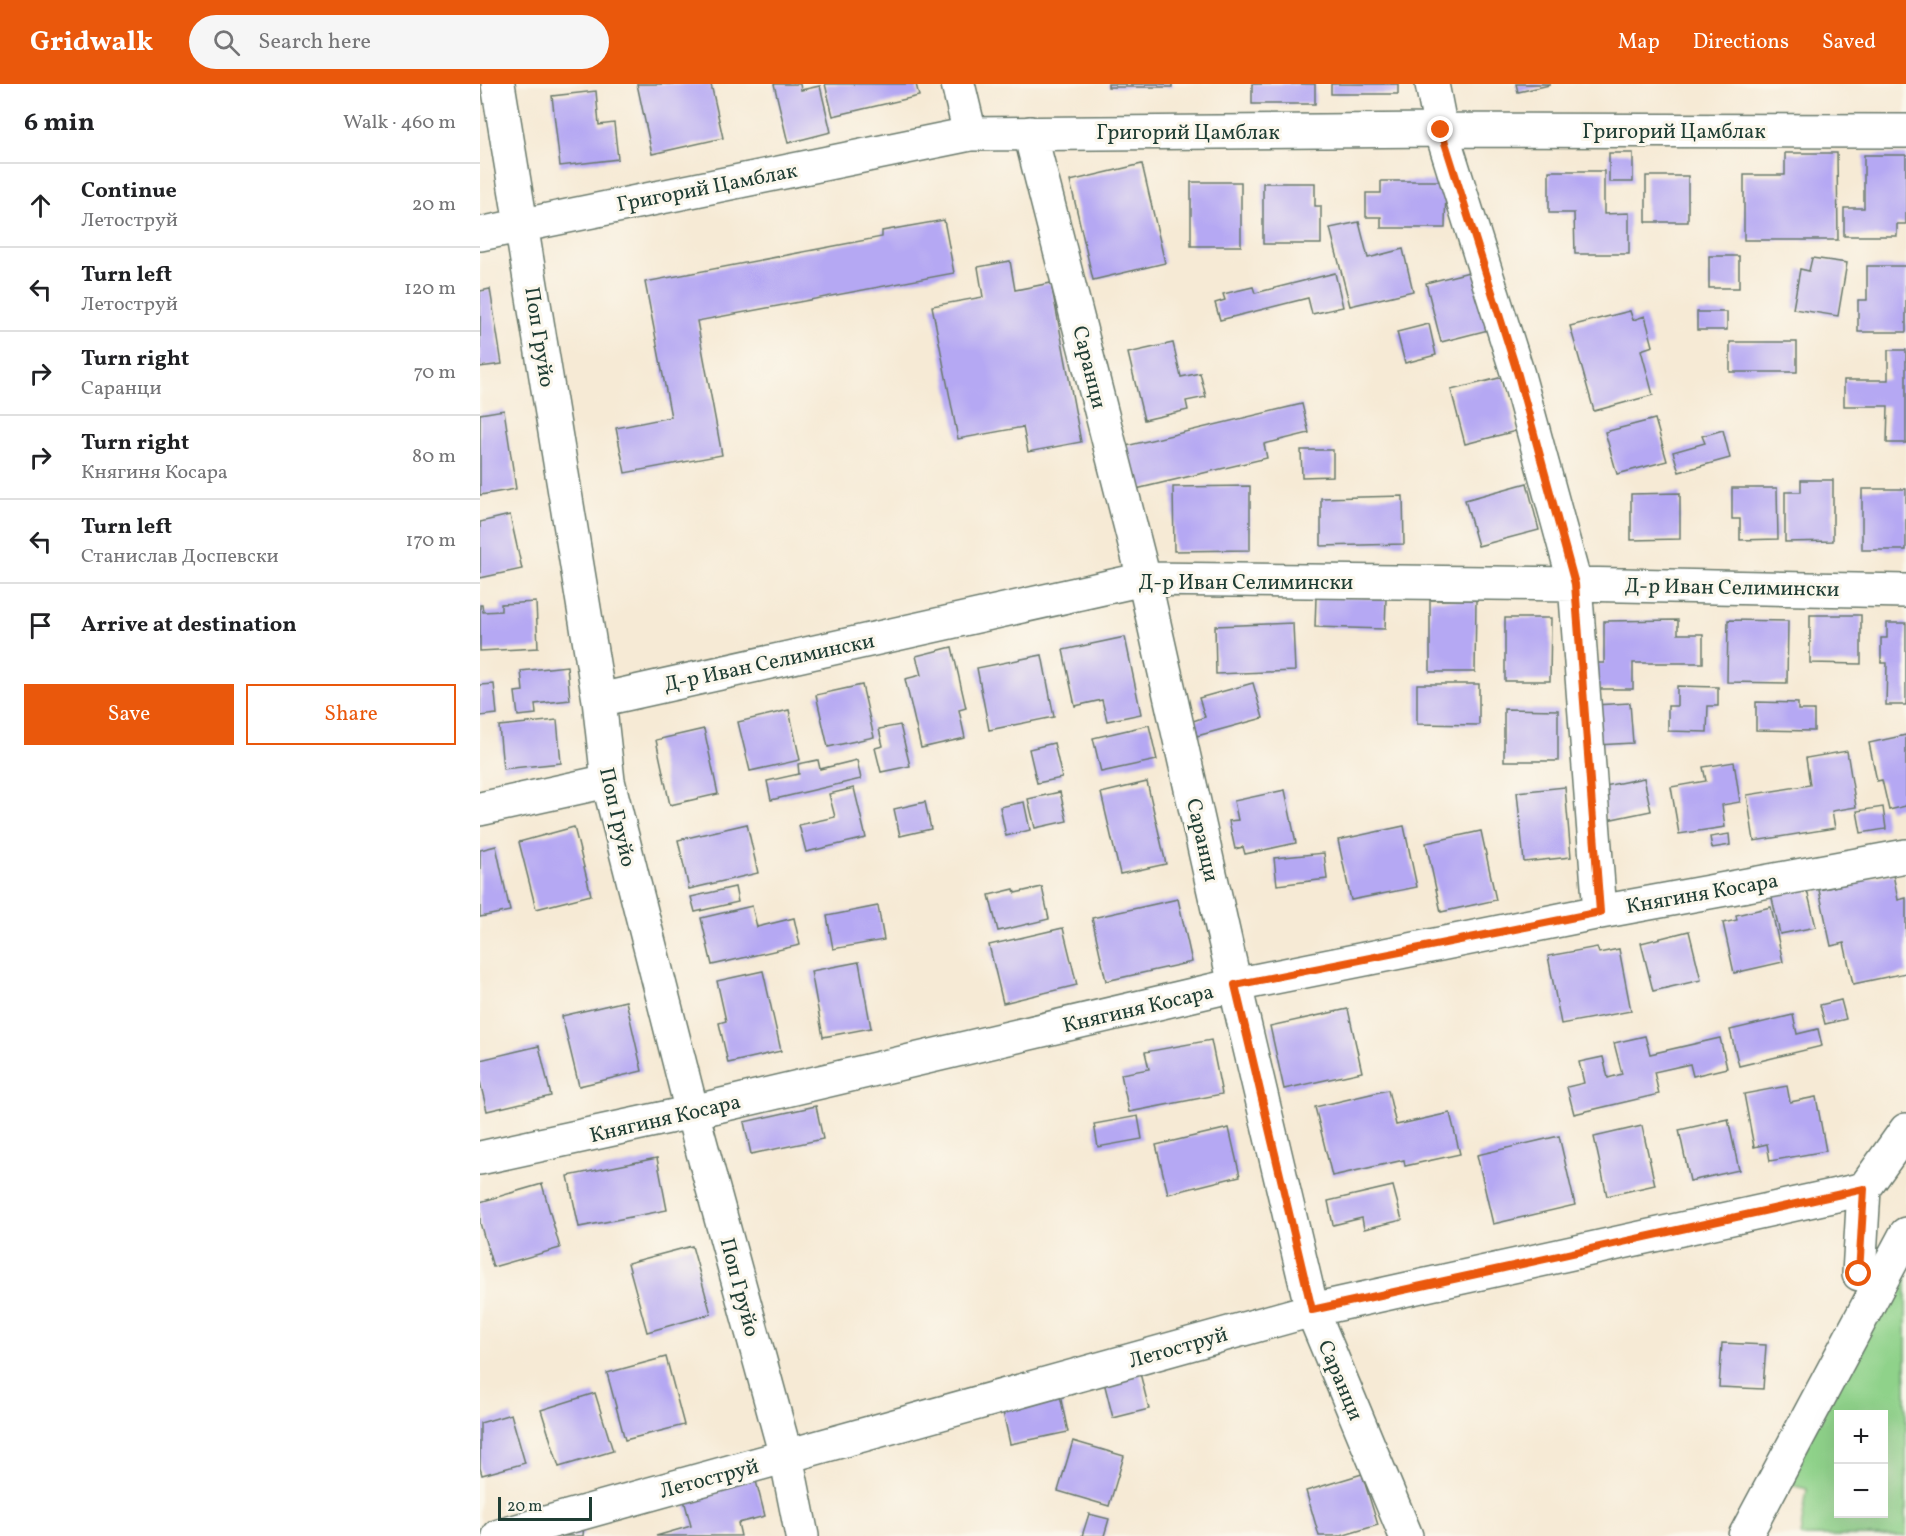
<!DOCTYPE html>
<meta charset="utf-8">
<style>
:root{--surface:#fff;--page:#f6f6f6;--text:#202124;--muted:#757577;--line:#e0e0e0;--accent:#ea580c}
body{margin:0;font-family:Vollkorn,serif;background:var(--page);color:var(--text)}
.controls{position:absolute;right:18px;bottom:18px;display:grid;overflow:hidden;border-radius:0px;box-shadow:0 6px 24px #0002}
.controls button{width:54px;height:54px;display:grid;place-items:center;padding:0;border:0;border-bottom:2px solid var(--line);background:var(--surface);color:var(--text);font:30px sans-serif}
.scale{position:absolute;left:18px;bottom:15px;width:94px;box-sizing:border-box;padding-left:6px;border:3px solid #1f3d34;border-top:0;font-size:16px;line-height:21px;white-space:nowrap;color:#1f3d34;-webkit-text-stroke:4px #fbf7ec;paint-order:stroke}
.stop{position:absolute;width:18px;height:18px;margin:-14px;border:4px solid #ea580c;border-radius:50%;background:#fff}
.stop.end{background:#ea580c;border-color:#fff;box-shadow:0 2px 6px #0008}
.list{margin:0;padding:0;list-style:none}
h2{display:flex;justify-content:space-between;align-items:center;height:78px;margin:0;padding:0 24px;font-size:26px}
h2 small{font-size:20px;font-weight:400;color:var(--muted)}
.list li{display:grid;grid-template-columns:39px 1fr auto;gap:18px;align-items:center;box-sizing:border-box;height:84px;padding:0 24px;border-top:2px solid var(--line)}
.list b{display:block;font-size:22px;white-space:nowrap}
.list p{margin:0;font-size:20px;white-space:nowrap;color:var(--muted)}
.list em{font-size:20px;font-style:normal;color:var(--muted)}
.actions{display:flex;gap:12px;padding:18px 24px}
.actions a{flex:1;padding:14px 0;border:2px solid var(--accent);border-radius:0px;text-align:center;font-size:21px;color:var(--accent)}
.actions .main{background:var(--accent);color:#fff}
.icon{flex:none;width:33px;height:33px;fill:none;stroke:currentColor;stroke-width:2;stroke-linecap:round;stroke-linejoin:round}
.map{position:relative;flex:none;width:1426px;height:1452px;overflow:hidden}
header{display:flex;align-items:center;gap:36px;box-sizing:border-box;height:84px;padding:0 30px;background:var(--accent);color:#fff}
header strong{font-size:28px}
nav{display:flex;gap:33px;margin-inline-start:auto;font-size:21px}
.search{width:420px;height:54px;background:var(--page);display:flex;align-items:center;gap:15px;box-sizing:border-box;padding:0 21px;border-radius:33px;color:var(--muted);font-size:22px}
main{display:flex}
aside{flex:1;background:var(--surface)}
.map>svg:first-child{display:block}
.green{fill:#8fd28a;stroke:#57885f;stroke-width:1.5;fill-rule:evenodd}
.building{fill:#b5a8f3}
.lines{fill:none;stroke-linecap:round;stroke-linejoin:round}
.minor-casing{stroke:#6a7a6c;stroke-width:36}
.tertiary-casing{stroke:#6a7a6c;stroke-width:36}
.minor{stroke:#fff;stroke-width:33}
.tertiary{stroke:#fff;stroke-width:33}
.route{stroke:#ea580c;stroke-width:8}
.labels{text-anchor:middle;stroke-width:6;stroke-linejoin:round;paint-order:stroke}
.street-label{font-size:21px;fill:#1f3d34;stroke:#fbf7ec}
</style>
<header>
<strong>Gridwalk</strong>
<div class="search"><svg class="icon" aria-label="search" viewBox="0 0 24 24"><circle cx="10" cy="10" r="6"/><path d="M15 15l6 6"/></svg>Search here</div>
<nav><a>Map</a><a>Directions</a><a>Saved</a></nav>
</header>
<main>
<aside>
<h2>6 min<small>Walk · 460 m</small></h2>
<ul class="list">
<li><svg class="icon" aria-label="ahead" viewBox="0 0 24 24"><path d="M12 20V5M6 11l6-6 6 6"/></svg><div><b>Continue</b><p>Летоструй</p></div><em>20 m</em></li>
<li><svg class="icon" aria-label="left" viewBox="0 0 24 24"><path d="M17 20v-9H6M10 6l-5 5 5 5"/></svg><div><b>Turn left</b><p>Летоструй</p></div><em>120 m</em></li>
<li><svg class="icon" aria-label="right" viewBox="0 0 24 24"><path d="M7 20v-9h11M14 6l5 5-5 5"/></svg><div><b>Turn right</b><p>Саранци</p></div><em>70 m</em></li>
<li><svg class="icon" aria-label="right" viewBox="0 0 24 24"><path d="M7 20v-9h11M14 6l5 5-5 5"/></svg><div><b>Turn right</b><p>Княгиня Косара</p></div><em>80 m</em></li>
<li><svg class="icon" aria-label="left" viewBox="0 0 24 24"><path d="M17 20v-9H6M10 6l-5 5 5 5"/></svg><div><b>Turn left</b><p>Станислав Доспевски</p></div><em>170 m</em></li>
<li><svg class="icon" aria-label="arrive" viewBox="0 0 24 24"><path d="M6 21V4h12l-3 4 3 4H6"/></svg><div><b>Arrive at destination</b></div></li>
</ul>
<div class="actions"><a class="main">Save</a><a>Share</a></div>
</aside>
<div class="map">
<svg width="1426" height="1452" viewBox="0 0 1426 1452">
<rect width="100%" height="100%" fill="#fbf7ec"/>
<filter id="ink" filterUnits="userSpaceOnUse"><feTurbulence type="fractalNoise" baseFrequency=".0167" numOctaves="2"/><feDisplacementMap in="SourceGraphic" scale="12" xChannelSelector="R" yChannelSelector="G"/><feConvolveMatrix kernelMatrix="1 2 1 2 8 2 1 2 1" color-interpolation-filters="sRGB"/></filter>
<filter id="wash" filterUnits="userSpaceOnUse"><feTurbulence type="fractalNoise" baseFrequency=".008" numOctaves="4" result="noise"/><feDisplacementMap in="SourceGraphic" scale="24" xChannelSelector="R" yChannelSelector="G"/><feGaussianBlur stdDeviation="1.35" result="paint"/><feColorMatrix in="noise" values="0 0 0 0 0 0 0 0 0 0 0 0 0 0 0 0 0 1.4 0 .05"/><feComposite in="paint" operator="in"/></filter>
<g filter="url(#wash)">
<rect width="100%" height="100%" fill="#f6ead5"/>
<path class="green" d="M1426,1150V1452H1320L1327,1405L1295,1397ZM1358,1330H1404V1430H1358Z"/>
<g id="blocks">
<path class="building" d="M157,0H231L243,54L172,70Z
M294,0H320L321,6L340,2L351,48L308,59Z
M345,0H436L439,12L353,32Z
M628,0H692V3H628Z
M772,0H835V20H772Z
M851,0H918V10H851Z
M1036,0H1070V1L1038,8Z
M116,7L119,41L134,39L138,75L80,82L72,12Z
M1129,69H1153V98H1129Z
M1305,69H1357L1358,156H1264V91H1305Z
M1384,71H1426V140H1417V152H1364V124H1384Z
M662,80L685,179L613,196L590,97Z
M1069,87H1124V130L1149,129V170H1095L1094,129H1069Z
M1166,92H1208V138H1166Z
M901,97H966L965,144H901V133H886V109H901Z
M711,98H761V162H711Z
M783,99H835V122H841V160H783Z
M464,136L474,189L217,237L242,371L145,389L136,344L191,333L165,198L402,153V147Z
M879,138L888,174L923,165L933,207L870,222L850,144Z
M1229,172H1259V204H1229Z
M1332,174L1367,179L1358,232L1313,225L1320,185L1329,187Z
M530,177L535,206L571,199L601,358L548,368L543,343L478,355L452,222L503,213L498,183Z
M1387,182H1426V248H1378V216H1387Z
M997,186L1012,245L961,258L946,199Z
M855,189L863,223L832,230L828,214L740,236L735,219L745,216L743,210L773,203L775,209Z
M10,205L22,280L0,283V207Z
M1150,227L1153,236L1165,232L1173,262L1161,266L1173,311L1114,327L1090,242Z
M1217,228H1247V246H1217Z
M949,240L956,271L925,279L917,248Z
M1250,258H1317V288H1250Z
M693,259L701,293L720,289L726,313L706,317L708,326L664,336L648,269Z
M1408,266H1426V359H1407L1408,322H1364V296H1408Z
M1023,293L1036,347L985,360L971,306Z
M822,320L829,349L784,360L787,374L656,405L646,362Z
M24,326L36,405L0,411V330Z
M1175,335L1187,377L1137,390L1125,348Z
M1243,346L1250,374L1199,388L1193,368L1225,359L1222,352Z
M821,366H853V392L822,393Z
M1321,396H1353V457L1305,458V408H1321Z
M1047,399L1059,446L998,462L985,416Z
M770,402V466L694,467L693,403Z
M1252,404H1297L1298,455L1260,456V435H1252Z
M1382,405H1426V466H1382Z
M1200,409V455L1151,456V410Z
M923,412L924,460L841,462V414Z
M30,431L42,485L0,494V438Z
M836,513L906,515L905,545L835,543Z
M950,516H996L995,588H950Z
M56,518L58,564L0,567V521H2L3,528L21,527V520Z
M1330,531H1381V580L1330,579Z
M1025,534H1071L1070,597H1025Z
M1198,536V550H1223V579H1153V605H1110V579H1124V537Z
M1248,536L1308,537L1307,599L1247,598Z
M813,539L815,587L736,590L735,542Z
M1407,539H1426V621H1406L1407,579H1401V554H1407Z
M645,553L661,630L627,637L622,616L595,622L583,566Z
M472,563L486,624L479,626L485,654L441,664L425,595L441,591L436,572Z
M562,571L574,633L509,646L497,584Z
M87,582L90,616L55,620L56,630L38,632L35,608L43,607L41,587Z
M773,599L783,634L717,652L713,637L725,633L719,614Z
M14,600L17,630L0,632V601Z
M937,600H999V641L937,640Z
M382,601L394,653L348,663L336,611Z
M1197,602L1238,603V622H1228L1227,648L1188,647V622H1197Z
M1276,618L1318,619V626H1334V647L1276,646Z
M1150,619L1153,659L1116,661L1114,621Z
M1024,625L1078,626V677H1024Z
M309,626L320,676L270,687L258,638Z
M77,636L81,679L23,685L19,642Z
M420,641L430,682L401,688L395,664L403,662L399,645Z
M669,641L677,676L621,688L613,654Z
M224,645L238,710L190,721L176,656Z
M1426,651V722L1409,726L1402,696L1397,697L1389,659Z
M574,659L582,694L557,699L549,665Z
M1367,667L1376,723L1352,727L1355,744L1274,757L1267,711L1330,701L1326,674Z
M338,676L340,685L377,676L381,695L291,716L287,697L319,690L318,680Z
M1254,678L1260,718L1242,721L1245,743L1199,750L1191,703L1226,697L1223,683Z
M1164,694L1171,727L1127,736L1120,703Z
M667,698L686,780L640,790L621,709Z
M1085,703L1091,773L1044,778L1037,708Z
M374,704L386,754L326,768L319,741L355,733L349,710Z
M805,706L816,759L765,770L763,763L755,765L749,737L758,736L754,717Z
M580,708L587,737L555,744L548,715Z
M445,718L451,745L420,752L414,725Z
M544,718L550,746L526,752L520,723Z
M1403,723L1406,745L1381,749L1377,727Z
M267,740L278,789L209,805L198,756Z
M924,742L937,803L871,816L858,756Z
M94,743L111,811L56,825L39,758Z
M1001,747L1016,816L961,828L946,759Z
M1249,750L1250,761L1232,764L1230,753Z
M16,762L30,827L0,833V766Z
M844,769L847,795L797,801L794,774Z
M1413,790L1418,816L1426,814V889L1373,900L1364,859L1351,862L1339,806Z
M1326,802L1336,843L1300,850L1291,810Z
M255,803L258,818L215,828L211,813Z
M562,803L569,835L518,847L509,811L534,805L535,809Z
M698,815L712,878L626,897L612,834Z
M272,822L277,843L314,834L320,861L232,881L221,834Z
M398,822L404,856L353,865L347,832Z
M1291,823L1303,878L1254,889L1243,839L1257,836L1256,831Z
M583,844L597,901L523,919L509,861Z
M1209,847L1221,896L1173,907L1161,859Z
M1117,863L1119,869L1139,865L1151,927L1081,940L1068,872Z
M379,878L391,944L343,953L331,887Z
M283,887L301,967L248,979L239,939L246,937L237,897Z
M1361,916L1366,935L1345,940L1340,921Z
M146,917L162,987L99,1002L82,932Z
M868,925L882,988L804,1005L790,942Z
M1313,931L1317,950L1338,945L1342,962L1259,982L1250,946Z
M1165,952L1170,970L1240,954L1247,984L1213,992L1210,980L1174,988L1179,1010L1094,1030L1087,1003L1104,999L1099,978L1123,973L1128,994L1142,990L1134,959Z
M731,956L742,1010L649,1028L641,990L669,985L665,968Z
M59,962L71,1012L7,1027L0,998V976Z
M1307,1002L1310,1018L1336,1013L1346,1067L1290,1077L1287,1060L1274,1063L1264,1010Z
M908,1006L916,1041L970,1029L980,1070L925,1082L924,1076L852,1092L835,1023Z
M336,1022L343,1055L271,1070L264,1038Z
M658,1032L662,1055L618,1063L614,1040Z
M1248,1035L1259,1086L1210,1097L1199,1046Z
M1162,1042L1175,1101L1127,1112L1114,1053Z
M749,1044L760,1092L688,1110L676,1061Z
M1079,1052L1095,1121L1013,1140L997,1071Z
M177,1074L187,1126L99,1143L88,1092Z
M62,1100L80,1164L13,1183L0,1139V1118Z
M913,1102L922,1136L884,1145L882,1134L853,1141L848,1117Z
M212,1162L231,1230L167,1248L148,1179Z
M1242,1259L1286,1261L1283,1305L1239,1303Z
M186,1273L204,1341L145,1356L127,1289Z
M659,1285L669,1325L633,1334L623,1294Z
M578,1302L588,1348L530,1360L520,1314Z
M115,1309L133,1367L79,1383L61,1326Z
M31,1330L45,1379L2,1391L0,1384V1339Z
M593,1357L644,1372L629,1422L578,1407Z
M882,1390L898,1441L861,1452H839L826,1407Z
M275,1393L285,1432L258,1439L261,1452H176L211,1442L203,1412Z
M609,1430L629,1435L624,1452H602Z
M104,1441L103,1452H73Z"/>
</g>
</g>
<g filter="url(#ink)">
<use href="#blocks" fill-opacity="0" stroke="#6a7a6c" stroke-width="1.5"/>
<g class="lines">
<defs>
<path id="minor" d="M18,0L119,616L128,697L212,1028L306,1372L322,1452
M478,0L490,50
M952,0L961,46L1038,291L1095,500L1120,828
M550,49L664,495L755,901L832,1226L926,1452
M0,150L490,50L961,46L1426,47
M119,616L664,495L1095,500L1426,507
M0,725L128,697
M0,1074L212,1028L755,901L1120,828L1426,772
M1379,1190L1384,1105L1426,1046
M19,1452L832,1226L1384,1105"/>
<path id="tertiary" d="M1265,1452L1426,1150"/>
</defs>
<use href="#minor" class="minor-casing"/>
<use href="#tertiary" class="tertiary-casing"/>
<use href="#minor" class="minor"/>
<use href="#tertiary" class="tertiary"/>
</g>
</g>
<g class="lines" filter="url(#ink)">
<path class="route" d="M961,46L1038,291L1095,500L1120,828L755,901L832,1226L1384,1105L1379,1190"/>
</g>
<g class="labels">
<g class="street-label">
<text x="1194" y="54">Григорий Цамблак</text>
<text x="708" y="55">Григорий Цамблак</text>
<text transform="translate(227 103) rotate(-11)" y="7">Григорий Цамблак</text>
<text transform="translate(60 253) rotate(81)" y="7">Поп Груйо</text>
<text transform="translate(610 283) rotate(76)" y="7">Саранци</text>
<text x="766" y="505">Д-р Иван Селимински</text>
<text transform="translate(1252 503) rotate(1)" y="7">Д-р Иван Селимински</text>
<text transform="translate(289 578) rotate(-12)" y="7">Д-р Иван Селимински</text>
<text transform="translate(138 733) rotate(77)" y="7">Поп Груйо</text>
<text transform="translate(723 756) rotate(77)" y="7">Саранци</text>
<text transform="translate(1222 809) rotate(-10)" y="7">Княгиня Косара</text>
<text transform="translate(658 924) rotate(-13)" y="7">Княгиня Косара</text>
<text transform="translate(185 1034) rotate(-13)" y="7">Княгиня Косара</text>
<text transform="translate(260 1203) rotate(75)" y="7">Поп Груйо</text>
<text transform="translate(698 1263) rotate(-16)" y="7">Летоструй</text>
<text transform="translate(861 1296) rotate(67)" y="7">Саранци</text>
<text transform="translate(229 1394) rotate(-15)" y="7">Летоструй</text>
</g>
</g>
</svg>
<div class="controls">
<button>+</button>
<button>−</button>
</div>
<div class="scale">20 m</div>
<div class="stop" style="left:1379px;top:1190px"></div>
<div class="stop end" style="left:961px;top:46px"></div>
</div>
</main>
